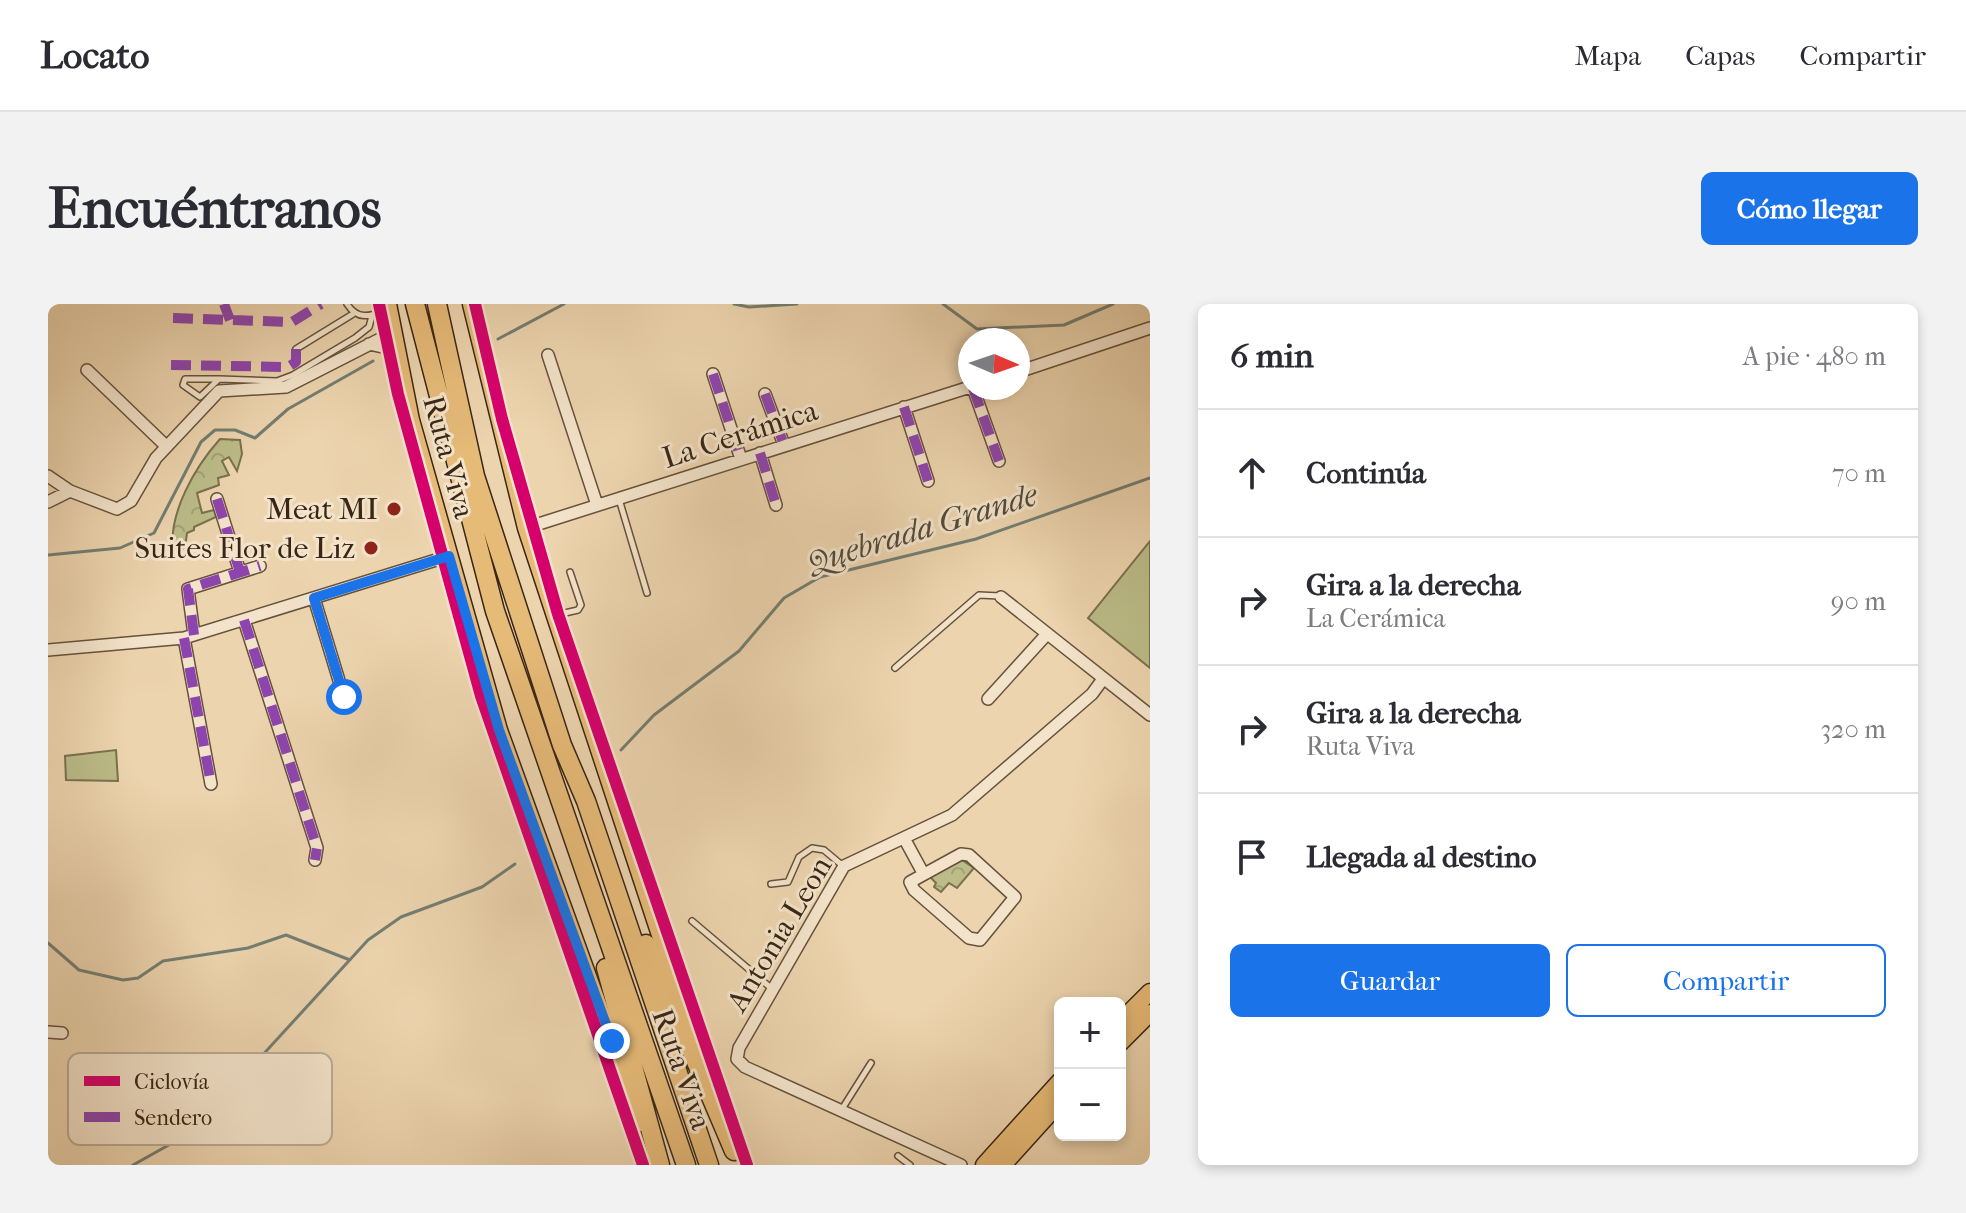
<!DOCTYPE html>
<html lang="es">
<meta charset="utf-8">
<style>
:root{--surface:#fff;--page:#f2f2f3;--text:#2b2b33;--muted:#7c7c81;--line:#e1e1e2;--accent:#1a73e8}
body{margin:0;font-family:"IM FELL French Canon",serif;background:var(--page);color:var(--text)}
.controls{position:absolute;right:24px;bottom:24px;display:grid;overflow:hidden;border-radius:12px;box-shadow:0 4px 12px #0003}
.controls button{width:72px;height:72px;display:grid;place-items:center;padding:0;border:0;border-bottom:2px solid var(--line);background:var(--surface);color:var(--text);font:40px sans-serif}
.compass{position:absolute;left:910px;top:24px;width:72px;height:72px;border-radius:50%;background:var(--surface);box-shadow:0 4px 12px #0003;rotate:92deg}
.stop{position:absolute;width:24px;height:24px;margin:-18px;border:6px solid #1a73e8;border-radius:50%;background:#fff}
.stop.end{background:#1a73e8;border-color:#fff;box-shadow:0 2px 8px #0008}
.list{margin:0;padding:0;list-style:none}
h2{display:flex;justify-content:space-between;align-items:center;height:104px;margin:0;padding:0 32px;font-size:34px}
h2 small{font-size:26px;font-weight:400;color:var(--muted)}
.list li{display:grid;grid-template-columns:52px 1fr auto;gap:24px;align-items:center;box-sizing:border-box;height:128px;padding:0 32px;border-top:2px solid var(--line)}
.list b{display:block;font-size:30px;white-space:nowrap}
.list p{margin:0;font-size:26px;white-space:nowrap;color:var(--muted)}
.list em{font-size:26px;font-style:normal;color:var(--muted)}
.actions{display:flex;gap:16px;padding:24px 32px}
.actions a{flex:1;padding:18px 0;border:2px solid var(--accent);border-radius:12px;text-align:center;font-size:28px;color:var(--accent)}
.actions .main{background:var(--accent);color:#fff}
.icon{flex:none;width:44px;height:44px;fill:none;stroke:currentColor;stroke-width:2;stroke-linecap:round;stroke-linejoin:round}
.map{position:relative;flex:none;width:1102px;height:861px;overflow:hidden;border-radius:12px}
header{display:flex;align-items:center;gap:48px;box-sizing:border-box;height:112px;padding:0 40px;background:var(--surface);border-bottom:2px solid var(--line)}
header strong{font-size:38px}
nav{display:flex;gap:44px;margin-inline-start:auto;font-size:28px}
.intro{display:flex;align-items:center;justify-content:space-between;box-sizing:border-box;height:192px;padding:0 48px}
h1{margin:0;font-size:56px}
.button{padding:20px 36px;border-radius:12px;background:var(--accent);color:#fff;font-size:28px;font-weight:700}
main{display:flex;gap:48px;padding:0 48px}
aside{flex:1;background:var(--surface);border-radius:12px;box-shadow:0 4px 12px #0003}
.map>svg:first-child{display:block}
.park{fill:url(#park-crowns);stroke:#7a714f;stroke-width:2}
.garden{fill:#bbbc88;stroke:#7a714f;stroke-width:2}
.lines{fill:none;stroke-linecap:round;stroke-linejoin:round}
.stream{stroke:#737e72;stroke-width:3}
.service-casing{stroke:#66523c;stroke-width:8}
.minor-casing{stroke:#66523c;stroke-width:14}
.primary-casing{stroke:#392616;stroke-width:19}
.trunk-casing{stroke:#392616;stroke-width:21}
.service{stroke:#f3e3ca;stroke-width:5}
.minor{stroke:#f3e3ca;stroke-width:11}
.primary{stroke:#e6ba77;stroke-width:16}
.trunk{stroke:#e6ba77;stroke-width:18}
.quiet{stroke:#8e44ad;stroke-width:10;stroke-dasharray:20 10;stroke-linecap:butt}
.cycleway-casing{stroke:#f3e3ca;stroke-width:17}
.cycleway{stroke:#d6006c;stroke-width:12}
.route{stroke:#1a73e8;stroke-width:10}
.poi-dot{fill:#8f2418;stroke:#f3e3ca;stroke-width:3}
.labels{text-anchor:middle;stroke-width:6;stroke-linejoin:round;paint-order:stroke}
.street-label{font-size:30px;fill:#392616;stroke:#f3e3ca}
.poi-label{font-size:30px;fill:#392616;stroke:#f3e3ca;text-anchor:end}
.water-label{font-size:32px;font-style:italic;fill:#514a3c;stroke:#f3e3ca}
.key{fill:#f3e3ca;stroke:#bbaa94;stroke-width:2}
.key-label{font-size:22px;fill:#392616}
</style>
<header>
<strong>Locato</strong>
<nav><a>Mapa</a><a>Capas</a><a>Compartir</a></nav>
</header>
<div class="intro"><h1>Encuéntranos</h1><a class="button">Cómo llegar</a></div>
<main>
<div class="map">
<svg width="1102" height="861" viewBox="0 0 1102 861">
<defs>
<pattern id="park-crowns" width="20" height="18" patternUnits="userSpaceOnUse" patternTransform="scale(2)"><rect width="20" height="18" fill="#bbbc88"/><path d="M2 6a3 3 0 1 1 6 0M12 15a3 3 0 1 1 6 0" fill="none" stroke="#a2a175"/></pattern>
</defs>
<rect width="100%" height="100%" fill="#ecd4ae"/>
<filter id="stains"><feTurbulence type="fractalNoise" baseFrequency=".0025" numOctaves="4"/><feColorMatrix values="0 0 0 0 .2 0 0 0 0 .09 0 0 0 0 .02 0 0 0 .5 -.17"/></filter>
<radialGradient id="worn" r=".72"><stop offset=".6" stop-color="#630" stop-opacity="0"/><stop offset="1" stop-color="#630" stop-opacity=".3"/></radialGradient>
<path class="park" d="M172,135L192,136L194,150L189,167L181,153L174,157L181,171L170,174L171,181L149,189L154,209L166,206L168,213L146,223V226L139,229L137,244L125,248C120,209 147,163 172,135Z
M914,556L926,564L909,584L901,579L893,588L886,583L888,579L882,573Z"/>
<path class="garden" d="M1102,237V364L1040,314Z
M68,446L70,477L18,476L17,452Z"/>
<g class="lines">
<path class="stream" d="M686,0L701,3L749,0
M895,0L929,25L1016,21L1065,0
M450,35L516,0
M0,251L72,244L106,229L153,138L167,126H187L207,134L240,105L325,57
M573,446L606,411L691,347L736,294L772,273L928,235L1102,174
M0,639L31,666L75,676L90,674L115,657L200,644L238,631L302,656
M85,861L144,828L320,636L353,613L434,583L467,560"/>
<defs>
<path id="service" d="M299,0C310,17 322,12 340,6
M248,45L305,10
M171,75H137L135,81L152,93L171,75L229,77L245,71L307,34L321,23L324,12
M571,195L599,289
M508,311L530,306L533,301L522,268
M847,364L931,291L952,292
M723,580L740,578L751,553L764,544L776,546L795,562
M644,617L723,684
M794,805L823,759
M850,852L862,861"/>
<path id="minor" d="M321,40L348,46
M500,51L549,201
M39,66L118,142
M970,68L1102,24
M665,70L693,155
M925,84L951,157
M717,90L736,141
M856,103L880,177
M712,149L728,201
M0,172L22,187L69,205L83,197L108,154L171,87L238,83L338,32L344,25
M169,195L192,268
M0,198L22,187
M478,224L922,83
M953,293L1102,411
M266,294L296,393
M196,316L269,544L267,556
M146,331L140,285L212,262
M136,334L163,480
M0,346L136,334L401,252
M940,395L999,330
M856,534L875,569
M913,550L921,551L967,593L932,636L921,634L866,586L862,578Z
M0,728L14,729
M913,861L697,763L689,755L691,744L796,562L904,511L1044,390L1055,375"/>
<path id="primary" d="M340,0L363,116L451,426L593,819
M423,0L478,224L611,628L663,772
M1072,718L1102,688
M1072,739L1102,709
M936,861L1012,777
M955,861L1012,798"/>
<path id="trunk" d="M367,0L447,307L638,861
M389,0L427,172L514,441L538,497L661,861
M598,640L686,847
M558,664L612,861"/>
</defs>
<use href="#service" class="service-casing"/>
<use href="#minor" class="minor-casing"/>
<use href="#primary" class="primary-casing"/>
<use href="#trunk" class="trunk-casing"/>
<use href="#service" class="service"/>
<use href="#minor" class="minor"/>
<use href="#primary" class="primary"/>
<use href="#trunk" class="trunk"/>
<path class="quiet" d="M176,0L182,16
M125,14L244,18L273,0
M123,61L240,63L248,58V45
M665,70L693,155
M925,84L951,157
M717,90L736,141
M856,103L880,177
M712,149L728,201
M169,195L192,268
M266,294L296,393
M196,316L269,544L267,556
M146,331L140,285L212,262
M136,334L163,480"/>
<defs>
<path id="cycleway" d="M331,0L350,90L433,392L595,861
M427,0L454,115L510,310L699,861"/>
</defs>
<use href="#cycleway" class="cycleway-casing"/>
<use href="#cycleway" class="cycleway"/>
</g>
<g class="lines">
<path class="route" d="M296,393L266,294L401,252L451,426L564,737"/>
</g>
<g class="poi-dot">
<circle cx="346" cy="205" r="8"/>
<circle cx="323" cy="244" r="8"/>
</g>
<g class="labels">
<g class="street-label">
<text transform="translate(692 130) rotate(-18)" y="10">La Cerámica</text>
<text transform="translate(401 153) rotate(75)" y="10">Ruta Viva</text>
<text transform="translate(731 630) rotate(-59)" y="10">Antonia Leon</text>
<text transform="translate(634 765) rotate(71)" y="10">Ruta Viva</text>
</g>
<g class="poi-label">
<text x="330" y="215">Meat MI</text>
<text x="307" y="254">Suites Flor de Liz</text>
</g>
<g class="water-label">
<text transform="translate(874 224) rotate(-17)" y="11">Quebrada Grande</text>
</g>
</g>
<rect x="20" y="749" width="264" height="92" rx="12" class="key"/>
<rect x="36" y="772" width="36" height="10" fill="#d6006c"/>
<rect x="36" y="808" width="36" height="10" fill="#8e44ad"/>
<g class="key-label">
<text x="86" y="785">Ciclovía</text>
<text x="86" y="821">Sendero</text>
</g>
<rect width="100%" height="100%" filter="url(#stains)"/>
<rect width="100%" height="100%" fill="url(#worn)"/>
</svg>
<div class="controls">
<button>+</button>
<button>−</button>
</div>
<svg class="compass" viewBox="-18 -18 36 36"><path d="M0-13l5 13h-10z" fill="#e53935"/><path d="M0 13l5-13h-10z" fill="#7c7c81"/></svg>
<div class="stop" style="left:296px;top:393px"></div>
<div class="stop end" style="left:564px;top:737px"></div>
</div>
<aside>
<h2>6 min<small>A pie · 480 m</small></h2>
<ul class="list">
<li><svg class="icon" aria-label="ahead" viewBox="0 0 24 24"><path d="M12 20V5M6 11l6-6 6 6"/></svg><div><b>Continúa</b></div><em>70 m</em></li>
<li><svg class="icon" aria-label="right" viewBox="0 0 24 24"><path d="M7 20v-9h11M14 6l5 5-5 5"/></svg><div><b>Gira a la derecha</b><p>La Cerámica</p></div><em>90 m</em></li>
<li><svg class="icon" aria-label="right" viewBox="0 0 24 24"><path d="M7 20v-9h11M14 6l5 5-5 5"/></svg><div><b>Gira a la derecha</b><p>Ruta Viva</p></div><em>320 m</em></li>
<li><svg class="icon" aria-label="arrive" viewBox="0 0 24 24"><path d="M6 21V4h12l-3 4 3 4H6"/></svg><div><b>Llegada al destino</b></div></li>
</ul>
<div class="actions"><a class="main">Guardar</a><a>Compartir</a></div>
</aside>
</main>
